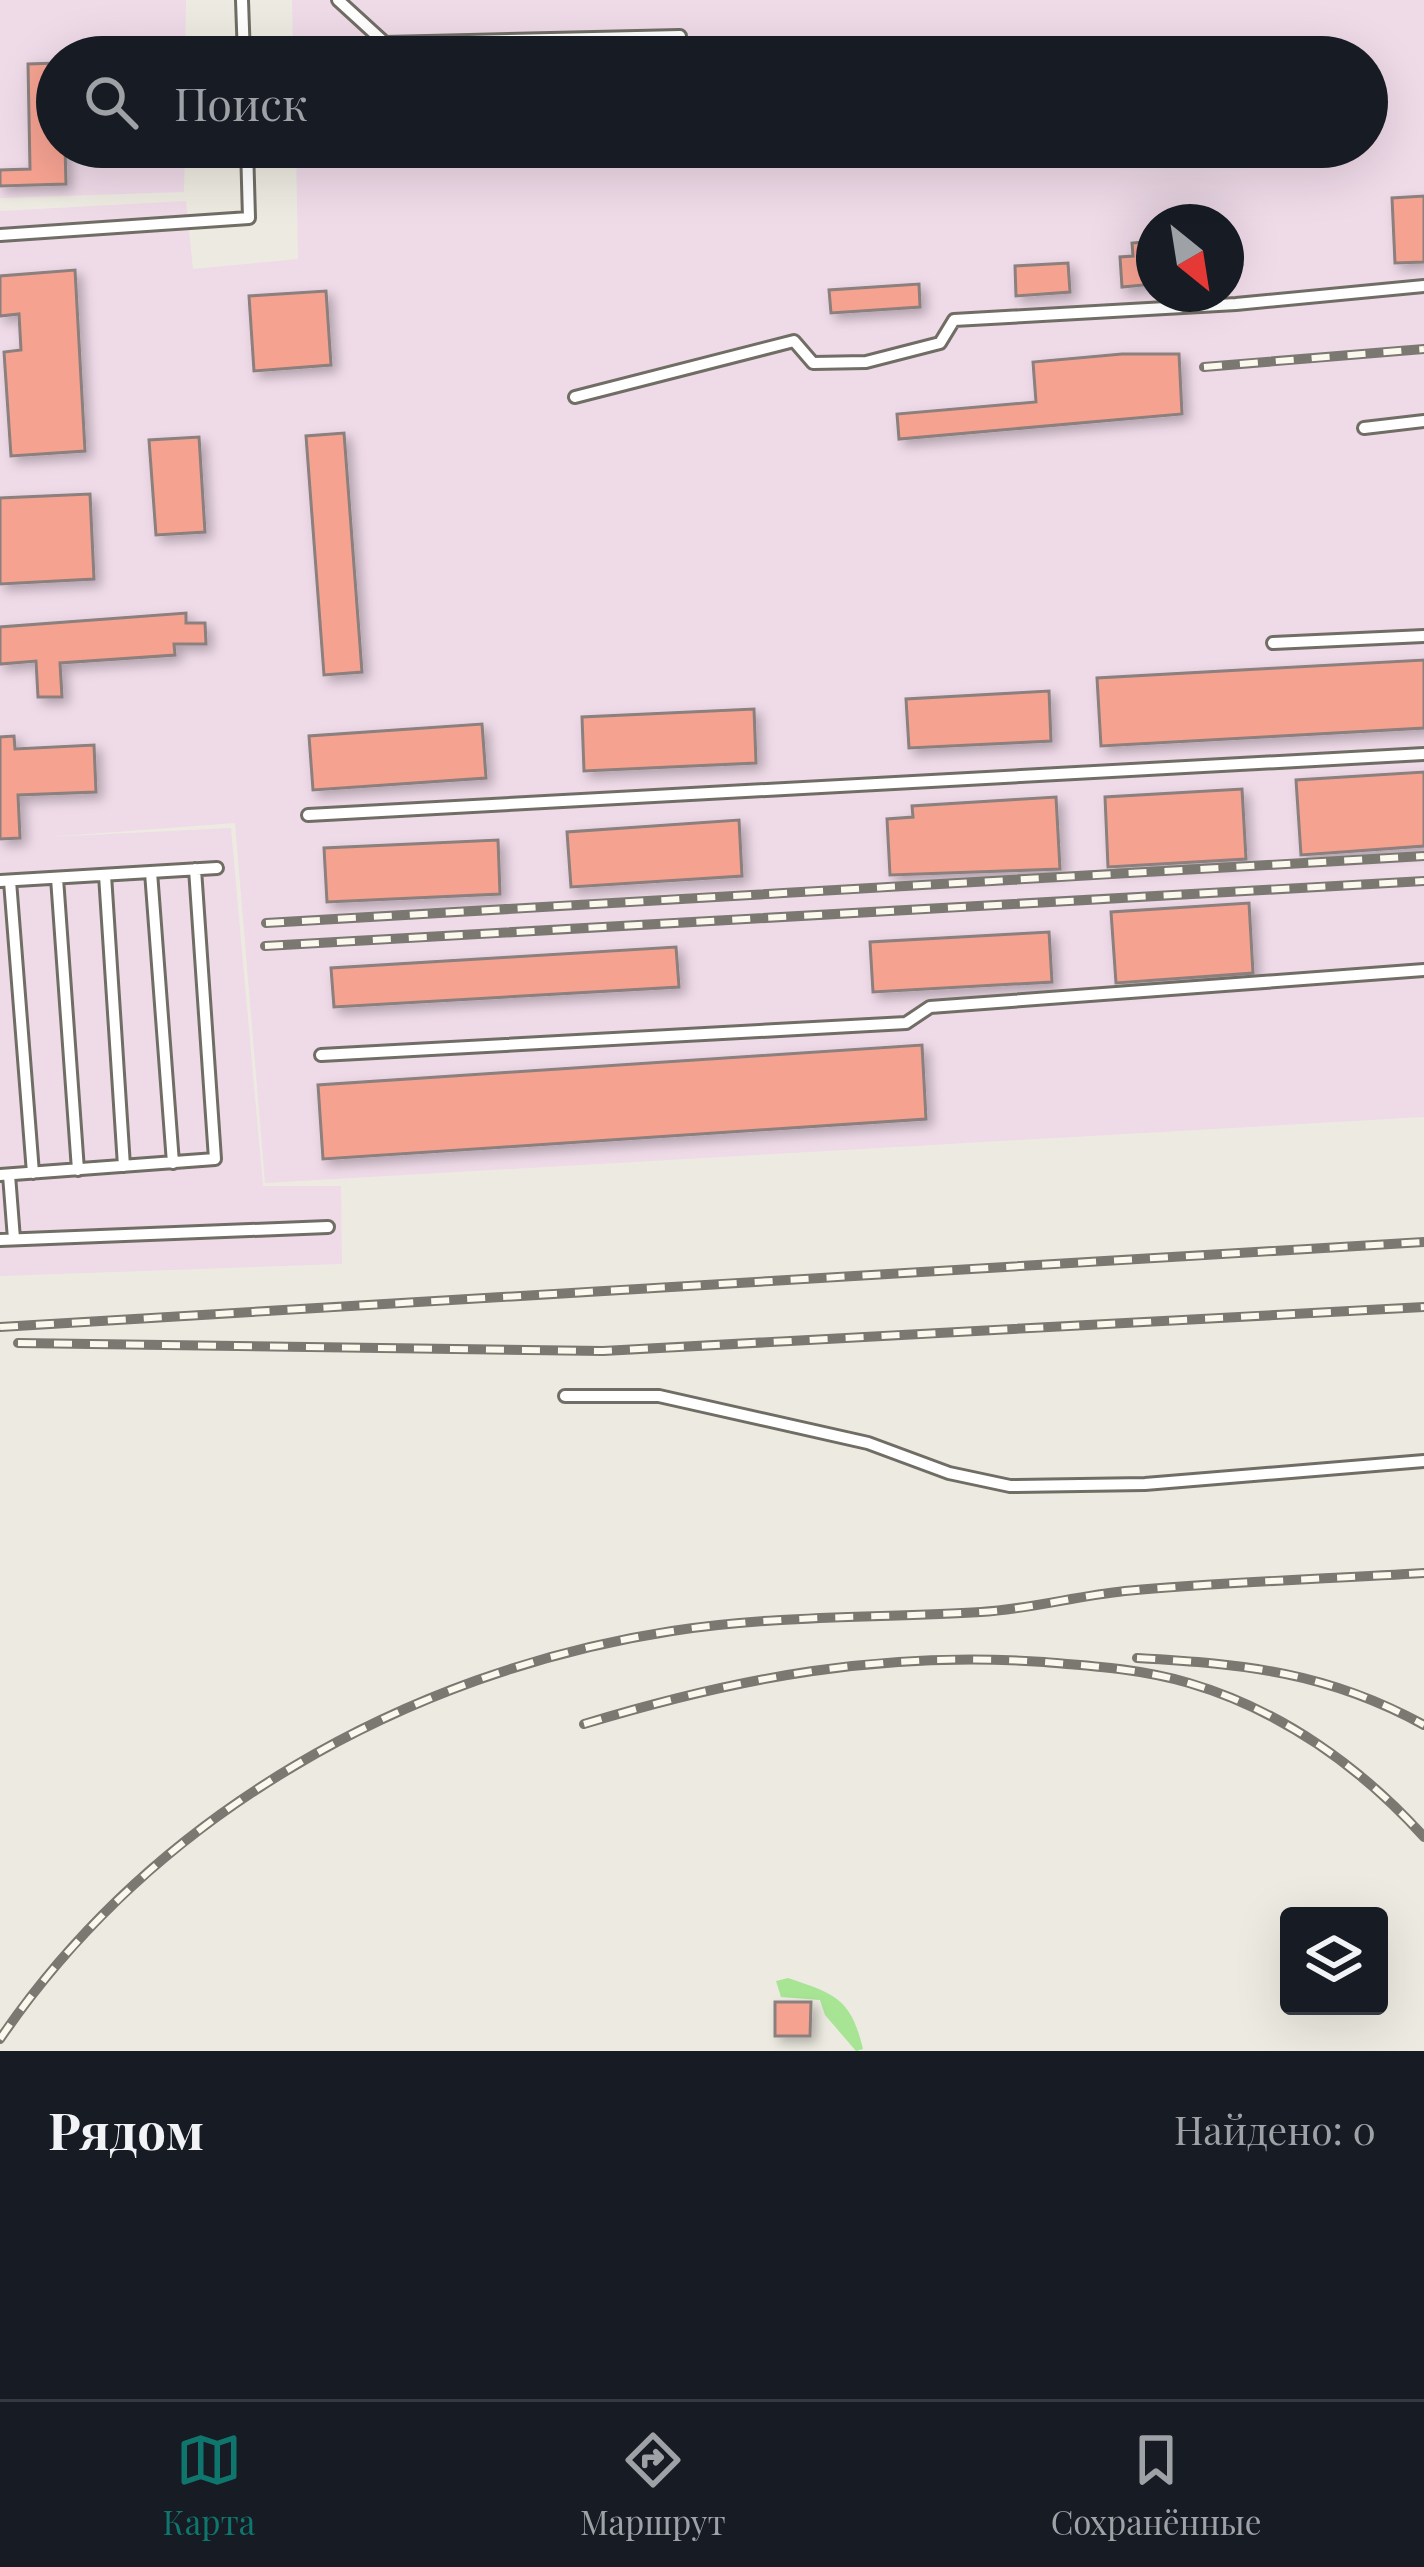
<!DOCTYPE html>
<html lang="ru">
<meta charset="utf-8">
<style>
:root{--surface:#171b24;--page:#20242c;--text:#f1f3f6;--muted:#9ea1a6;--line:#363941;--accent:#0f766e}
body{margin:0;font-family:"Playfair Display",serif;background:var(--page);color:var(--text)}
.controls{position:absolute;right:36px;bottom:36px;display:grid;overflow:hidden;border-radius:12px;box-shadow:0 12px 48px #0002}
.controls button{width:108px;height:108px;display:grid;place-items:center;padding:0;border:0;border-bottom:3px solid var(--line);background:var(--surface);color:var(--text);font:60px sans-serif}
.compass{position:absolute;left:1136px;top:204px;width:108px;height:108px;border-radius:50%;background:var(--surface);box-shadow:0 12px 48px #0002;rotate:150deg}
.list{margin:0;padding:0;list-style:none}
h2{display:flex;justify-content:space-between;align-items:center;height:156px;margin:0;padding:0 48px;font-size:51px}
h2 small{font-size:39px;font-weight:400;color:var(--muted)}
.icon{flex:none;width:66px;height:66px;fill:none;stroke:currentColor;stroke-width:2;stroke-linecap:round;stroke-linejoin:round}
.map{position:relative;flex:none;width:1424px;height:2051px;overflow:hidden}
.search{position:absolute;background:var(--surface);box-shadow:0 12px 48px #0002;left:36px;right:36px;top:36px;height:132px;display:flex;align-items:center;gap:30px;box-sizing:border-box;padding:0 42px;border-radius:66px;color:var(--muted);font-size:45px}
.sheet{height:348px;background:var(--surface)}
nav{display:flex;justify-content:space-around;align-items:center;box-sizing:border-box;height:168px;border-top:3px solid var(--line);background:var(--surface);font-size:33px;color:var(--muted)}
nav a{display:grid;justify-items:center;gap:6px}
nav .on{color:var(--accent)}
.map>svg:first-child{display:block}
.industrial{fill:#efdae8;fill-rule:evenodd}
.green{fill:#a7e595}
.building{fill:#f6a291;stroke:#8b807e;stroke-width:3;filter:url(#shadow)}
.lines{fill:none;stroke-linecap:round;stroke-linejoin:round}
.service-casing{stroke:#706d65;stroke-width:16}
.service{stroke:#fff;stroke-width:10}
.rail-casing{stroke:#7a7871;stroke-width:10}
.rail{stroke:#fbf8ee;stroke-width:6;stroke-dasharray:18;stroke-linecap:butt}
</style>
<div class="map">
<svg width="1424" height="2051" viewBox="0 0 1424 2051">
<defs>
<filter id="shadow"><feDropShadow dx="5.5" dy="5.5" stdDeviation="6" flood-color="#0004"/></filter>
</defs>
<rect width="100%" height="100%" fill="#edebe1"/>
<path class="industrial" d="M0,0H186L185,57H57V147H185L184,192L0,198Z
M292,0H1424V1117L265,1183L235,823L48,837L231,828L263,1186H341L342,1264L0,1276V211L186,201L193,269L298,259L296,147H1367V57H293ZM1154,222H1226V294H1154Z"/>
<path class="green" d="M788,1978C835,1994 851,1998 863,2049L856,2051L825,2015L820,2000L781,1997L776,1981Z"/>
<path class="building" d="M57,63V147H65L66,184L0,186V170L30,169L28,64Z
M1424,196V262L1395,263L1392,198Z
M1154,241V284L1122,287L1120,257L1133,256L1132,243Z
M1068,263L1070,292L1016,296L1015,266Z
M75,270L85,451L11,456L4,352L21,350L19,314L0,316V276Z
M919,284L920,307L831,313L829,290Z
M326,291L331,365L254,371L249,296Z
M1122,354H1179L1182,414L899,439L897,414L1036,402L1033,362Z
M344,433L362,672L324,675L306,436Z
M199,437L205,532L156,535L149,440Z
M90,494L94,579L0,584V498Z
M186,613V623H205L206,644H174L175,655L60,663L62,697H38L36,661L0,664V627Z
M1424,660V728L1101,746L1097,678Z
M1049,691L1051,741L909,748L906,699Z
M754,709L756,763L584,771L582,717Z
M482,724L486,778L313,790L309,736Z
M14,736L15,749L94,745L96,792L18,795L20,838L0,839V737Z
M1424,772V846L1301,855L1296,780Z
M1242,789L1246,859L1108,867L1105,797Z
M1056,797L1060,869L890,875L887,819L913,817L912,806Z
M739,820L742,876L571,887L567,832Z
M498,840L500,894L327,902L324,848Z
M1249,903L1253,973L1116,983L1111,912Z
M1049,932L1052,982L873,992L870,942Z
M676,947L679,987L334,1007L331,968Z
M922,1045L926,1119L323,1159L318,1085Z
M775,2002H811L810,2036H775Z"/>
<g class="lines">
<defs>
<path id="service" d="M242,0L244,57
M338,0L385,43L680,36
M0,235L249,218L247,147
M575,397L794,341L813,363L866,362L940,343L954,320L1236,304L1424,286
M1364,428L1424,421
M1273,643L1424,636
M308,815L1424,754
M151,872L173,1163
M105,875L124,1166
M57,878L78,1170
M0,881L217,868
M10,881L33,1173
M321,1055L906,1023L930,1007L1424,970
M0,1175L215,1159L195,869
M9,1175L14,1239
M0,1240L328,1227
M565,1396H659L868,1443L949,1473L1010,1486L1145,1484L1424,1461"/>
</defs>
<use href="#service" class="service-casing"/>
<use href="#service" class="service"/>
<defs>
<path id="rail" d="M1204,367L1424,349
M266,923L1424,856
M265,946L1424,881
M0,1327L1424,1242
M18,1343L603,1351L1424,1307
M1137,1658C1245,1664 1327,1672 1424,1725
M584,1724C740,1677 880,1651 1044,1662C1093,1666 1142,1669 1189,1683C1281,1710 1361,1767 1424,1837
M0,2039C153,1815 406,1672 672,1631C774,1615 878,1618 981,1612C1029,1609 1077,1596 1125,1591C1224,1582 1324,1579 1424,1573"/>
</defs>
<use href="#rail" class="rail-casing"/>
<use href="#rail" class="rail"/>
</g>
</svg>
<div class="controls">
<button><svg class="icon" aria-label="layers" viewBox="0 0 24 24"><path d="M12 4l9 5-9 5-9-5zM3 14l9 5 9-5"/></svg></button>
</div>
<svg class="compass" viewBox="-18 -18 36 36"><path d="M0-13l5 13h-10z" fill="#e53935"/><path d="M0 13l5-13h-10z" fill="#9ea1a6"/></svg>
<div class="search"><svg class="icon" aria-label="search" viewBox="0 0 24 24"><circle cx="10" cy="10" r="6"/><path d="M15 15l6 6"/></svg>Поиск</div>
</div>
<section class="sheet">
<h2>Рядом<small>Найдено: 0</small></h2>
<ul class="list">
</ul>
</section>
<nav>
<a class="on"><svg class="icon" aria-label="map" viewBox="0 0 24 24"><path d="M3 6l6-2 6 2 6-2v14l-6 2-6-2-6 2zM9 4v14M15 6v14"/></svg>Карта</a>
<a><svg class="icon" aria-label="directions" viewBox="0 0 24 24"><path d="M12 3l9 9-9 9-9-9zM9 14v-3h6M13 9l2 2-2 2"/></svg>Маршрут</a>
<a><svg class="icon" aria-label="saved" viewBox="0 0 24 24"><path d="M7 4h10v16l-5-4-5 4z"/></svg>Сохранённые</a>
</nav>
